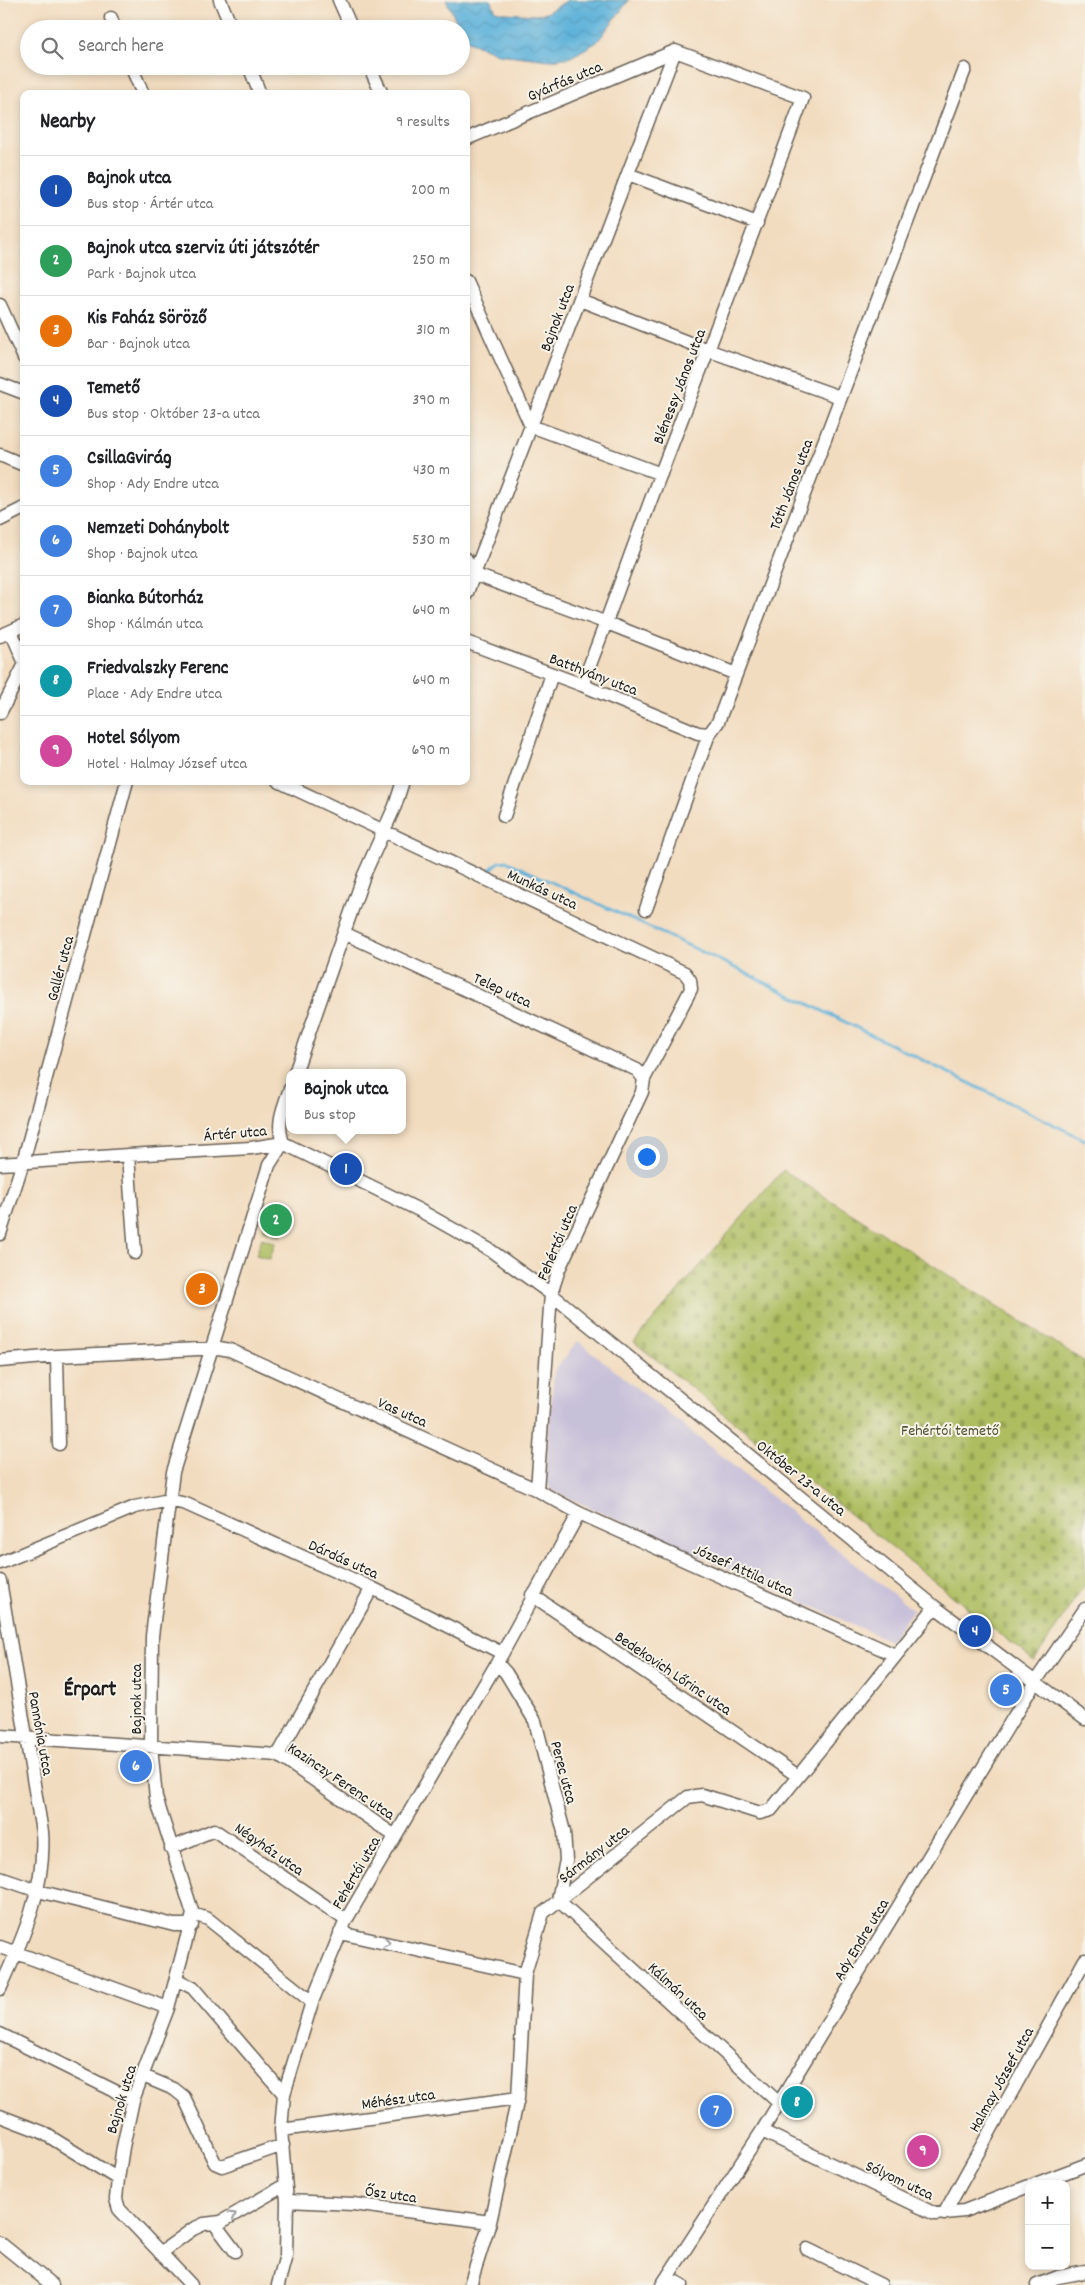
<!DOCTYPE html>
<meta charset="utf-8">
<style>
:root{--surface:#fff;--page:#f6f6f6;--text:#202124;--muted:#757577;--line:#e0e0e0;--accent:#2563eb}
body{margin:0;font-family:Dekko,sans-serif;background:var(--page);color:var(--text)}
.controls{position:absolute;right:15px;bottom:15px;display:grid;overflow:hidden;border-radius:10px;box-shadow:0 2px 8px #0003}
.controls button{width:45px;height:45px;display:grid;place-items:center;padding:0;border:0;border-bottom:1px solid var(--line);background:var(--surface);color:var(--text);font:25px sans-serif}
.you{position:absolute;left:646px;top:1156px;width:18px;height:18px;margin:-12px;border:4px solid #fff;border-radius:50%;background:#1a73e8;box-shadow:0 0 0 8px #1a73e833}
.badge{display:grid;place-items:center;width:32px;height:32px;border-radius:50%;background:var(--accent);color:#fff;font-size:16px;font-weight:700}
.pin{position:absolute;translate:-50% -50%;border:2px solid #fff;box-shadow:0 1px 5px #0006}
.popup{position:absolute;left:286px;top:1069px;width:120px;height:65px;box-sizing:border-box;display:grid;place-content:center;border-radius:10px;background:var(--surface);filter:drop-shadow(0 1px 4px #0005);font-size:16px;white-space:nowrap;color:var(--muted)}
.popup b{font-size:19px;color:var(--text)}
.popup::after{content:'';position:absolute;left:50%;top:100%;margin-left:-10px;border:10px solid transparent;border-top-color:var(--surface)}
.list{margin:0;padding:0;list-style:none}
h2{display:flex;justify-content:space-between;align-items:center;height:65px;margin:0;padding:0 20px;font-size:21px}
h2 small{font-size:16px;font-weight:400;color:var(--muted)}
.list li{display:grid;grid-template-columns:32px 1fr auto;gap:15px;align-items:center;box-sizing:border-box;height:70px;padding:0 20px;border-top:1px solid var(--line)}
.list b{display:block;font-size:19px;white-space:nowrap}
.list p{margin:0;font-size:16px;white-space:nowrap;color:var(--muted)}
.list em{font-size:16px;font-style:normal;color:var(--muted)}
.icon{flex:none;width:28px;height:28px;fill:none;stroke:currentColor;stroke-width:2;stroke-linecap:round;stroke-linejoin:round}
.map{position:relative;flex:none;width:1085px;height:2285px;overflow:hidden}
.search{position:absolute;background:var(--surface);box-shadow:0 2px 8px #0003;left:20px;top:20px;width:450px;height:55px;display:flex;align-items:center;gap:12px;box-sizing:border-box;padding:0 18px;border-radius:28px;color:var(--muted);font-size:19px}
.panel{position:absolute;background:var(--surface);box-shadow:0 2px 8px #0003;left:20px;top:90px;width:450px;height:695px;border-radius:10px}
.map>svg:first-child{display:block}
.industrial{fill:#c7c0d9}
.cemetery{fill:url(#cemetery-stones);stroke:#646c3e}
.park{fill:#adbd60;stroke:#646c3e}
.water{fill:url(#water-waves);stroke:#3d677b}
.lines{fill:none;stroke-linecap:round;stroke-linejoin:round}
.stream{stroke:#5eb2da;stroke-width:3}
.minor-casing{stroke:#675f55;stroke-width:15}
.minor{stroke:#fff;stroke-width:12}
.oneway{stroke:#999}
.labels{text-anchor:middle;stroke-width:4;stroke-linejoin:round;paint-order:stroke}
.street-label{font-size:16px;fill:#1c1c1c;stroke:#f7f3e8}
.park-label{font-size:16px;fill:#4f5434;stroke:#f7f3e8}
.district-label{font-size:21px;font-weight:bold;fill:#1c1c1c;stroke:#f7f3e8}
</style>
<div class="map">
<svg width="1085" height="2285" viewBox="0 0 1085 2285">
<defs>
<pattern id="cemetery-stones" width="16" height="16" patternUnits="userSpaceOnUse" patternTransform="scale(1.25)"><rect width="16" height="16" fill="#adbd60"/><path d="M2 7V4a2 2 0 0 1 4 0v3zM10 15v-3a2 2 0 0 1 4 0v3z" fill="#94a253"/></pattern>
<pattern id="water-waves" width="16" height="10" patternUnits="userSpaceOnUse" patternTransform="scale(1.25)"><rect width="16" height="10" fill="#5eb2da"/><path d="M0 5q4-4 8 0t8 0" fill="none" stroke="#5198ba"/></pattern>
</defs>
<rect width="100%" height="100%" fill="#f7f3e8"/>
<filter id="ink" filterUnits="userSpaceOnUse"><feTurbulence type="fractalNoise" baseFrequency=".02" numOctaves="2"/><feDisplacementMap in="SourceGraphic" scale="10" xChannelSelector="R" yChannelSelector="G"/><feConvolveMatrix kernelMatrix="1 2 1 2 8 2 1 2 1" color-interpolation-filters="sRGB"/></filter>
<filter id="wash" filterUnits="userSpaceOnUse"><feTurbulence type="fractalNoise" baseFrequency=".0096" numOctaves="4" result="noise"/><feDisplacementMap in="SourceGraphic" scale="20" xChannelSelector="R" yChannelSelector="G"/><feGaussianBlur stdDeviation="1.12" result="paint"/><feColorMatrix in="noise" values="0 0 0 0 0 0 0 0 0 0 0 0 0 0 0 0 0 1.4 0 .05"/><feComposite in="paint" operator="in"/></filter>
<g filter="url(#wash)">
<rect width="100%" height="100%" fill="#f2dcbf"/>
<path class="industrial" d="M578,1341L913,1610L890,1641L551,1490L545,1477L554,1371Z"/>
<path class="cemetery" d="M783,1170L1085,1362V1584L1034,1661L634,1342Z"/>
<path class="park" d="M270,1205L289,1211L280,1236L263,1230Z
M262,1238L275,1243L270,1259L256,1255Z"/>
<path class="water" d="M446,0H490L496,11L505,13L536,15L546,13L568,0H629L597,42L571,57L550,60L498,54L466,40Z"/>
<g class="lines">
<path class="stream" d="M485,874L499,862L506,861L713,957L1085,1140"/>
</g>
</g>
<g filter="url(#ink)">
<g class="lines">
<defs>
<path id="minor" d="M220,0L232,29
M339,0L352,29
M111,18L115,29
M131,66L143,94
M249,66L260,94
M369,66L382,94
M466,139L675,51
M628,174L757,223
M466,281L531,426L661,474
M580,300L710,351L840,397
M0,305L24,358
M0,384L24,393
M0,455L24,465
M0,520L24,508
M466,559L473,574L607,623L736,674
M466,595L675,51
M11,631L24,661
M0,636L24,625
M466,642L582,685L698,733L709,734
M582,685C610,615 634,543 661,473C709,348 757,223 803,98L675,51
M0,713L24,666
M278,781L685,973L690,980L691,989L644,1079L642,1092L559,1269L551,1294L537,1490
M504,816L552,674
M646,909L709,734L718,722L965,69
M344,933L637,1070L644,1079
M295,1073L364,875L395,806L403,781
M283,1143C276,1124 283,1108 290,1089
M0,1164L128,1155
M0,1234L23,1162L127,781
M135,1253L128,1155L251,1148L283,1143L419,1210L490,1250L551,1294L935,1607L1085,1719
M57,1356L59,1444
M0,1361L57,1356L219,1348L230,1350L537,1490L579,1513L895,1655
M0,1563L135,1507L169,1500L186,1504L372,1588L502,1653
M0,1581L42,1832C46,1887 23,1939 0,1989
M532,1595L798,1776
M497,1663L506,1673L535,1721L564,1832L566,1860L558,1900L779,2103
M0,1736L278,1755L395,1836
M278,1755L372,1588
M171,1848L214,1830L346,1920
M0,1878L38,1891L174,1925H192
M193,1914L208,1919L312,2002
M340,1933L525,1974
M0,1947L168,2008
M176,1979L193,1988L284,2094
M0,2034L133,2100
M143,2076L174,2089L184,2097L215,2163L222,2166L283,2145
M0,2116L42,2132L118,2179
M281,2130L518,2098
M762,2131L935,2214L964,2211L1029,2186
M1035,2184L1085,2165
M287,2201L353,2204L490,2222
M944,2214L1085,1960
M214,2223L235,2251
M0,2243L52,2285
M807,2249L881,2285
M160,2253L193,2229L204,2224L221,2222L285,2185
M667,2278L682,2285
M191,2285L119,2209L116,2199L118,2179L123,2147L133,2100L168,2008L193,1914L156,1798L151,1746L152,1636L173,1472L269,1165L283,1143
M278,2285L286,2255L287,2201L281,2130L284,2094L312,2002L346,1920L497,1663L579,1513
M470,2285L490,2222L518,2098L525,1974L543,1913L688,1797L702,1795L760,1813L771,1810L935,1607
M662,2285L762,2131L1035,1682L1085,1609
M1037,2285L1058,2277L1085,2272"/>
</defs>
<use href="#minor" class="minor-casing"/>
<use href="#minor" class="minor"/>
</g>
<defs><path id="oneway-chevron" d="M-2-3.5L2.5 0L-2 3.5" fill="none" stroke-width="1.6" stroke-linecap="round" stroke-linejoin="round" transform="scale(1.25)"/></defs>
<g class="oneway">
<use href="#oneway-chevron" transform="translate(387 1943) rotate(13)"/>
<use href="#oneway-chevron" transform="translate(233 2215) rotate(-30)"/>
</g>
</g>
<g class="labels">
<g class="street-label">
<text transform="translate(564 80) rotate(-23)" y="6">Gyárfás utca</text>
<text transform="translate(556 317) rotate(-69)" y="6">Bajnok utca</text>
<text transform="translate(678 386) rotate(-69)" y="6">Blénessy János utca</text>
<text transform="translate(790 484) rotate(-69)" y="6">Tóth János utca</text>
<text transform="translate(594 673) rotate(21)" y="6">Batthyány utca</text>
<text transform="translate(543 888) rotate(25)" y="6">Munkás utca</text>
<text transform="translate(59 968) rotate(-75)" y="6">Gallér utca</text>
<text transform="translate(503 989) rotate(25)" y="6">Telep utca</text>
<text transform="translate(235 1132) rotate(-5)" y="6">Ártér utca</text>
<text transform="translate(556 1242) rotate(-67)" y="6">Fehértói utca</text>
<text transform="translate(403 1411) rotate(24)" y="6">Vas utca</text>
<text transform="translate(802 1477) rotate(39)" y="6">Október 23-a utca</text>
<text transform="translate(344 1558) rotate(24)" y="6">Dárdás utca</text>
<text transform="translate(744 1569) rotate(24)" y="6">József Attila utca</text>
<text transform="translate(674 1672) rotate(34)" y="6">Bedekovich Lőrinc utca</text>
<text transform="translate(135 1699) rotate(-90)" y="6">Bajnok utca</text>
<text transform="translate(42 1733) rotate(80)" y="6">Pannónia utca</text>
<text transform="translate(565 1772) rotate(75)" y="6">Perec utca</text>
<text transform="translate(342 1780) rotate(34)" y="6">Kazinczy Ferenc utca</text>
<text transform="translate(270 1848) rotate(35)" y="6">Négyház utca</text>
<text transform="translate(593 1853) rotate(-38)" y="6">Sármány utca</text>
<text transform="translate(355 1872) rotate(-60)" y="6">Fehértói utca</text>
<text transform="translate(860 1939) rotate(-59)" y="6">Ady Endre utca</text>
<text transform="translate(679 1990) rotate(43)" y="6">Kálmán utca</text>
<text transform="translate(1000 2079) rotate(-61)" y="6">Halmay József utca</text>
<text transform="translate(398 2098) rotate(-8)" y="6">Méhész utca</text>
<text transform="translate(120 2099) rotate(-73)" y="6">Bajnok utca</text>
<text transform="translate(900 2179) rotate(25)" y="6">Sólyom utca</text>
<text transform="translate(391 2193) rotate(8)" y="6">Ősz utca</text>
</g>
<g class="park-label">
<text x="950" y="1435">Fehértói temető</text>
</g>
<g class="district-label">
<text x="90" y="1695">Érpart</text>
</g>
</g>
</svg>
<div class="controls">
<button>+</button>
<button>−</button>
</div>
<div class="you"></div>
<div class="pin badge" style="left:346px;top:1169px;background:#1a4fb4">1</div>
<div class="popup"><b>Bajnok utca</b>Bus stop</div>
<div class="pin badge" style="left:276px;top:1220px;background:#2e9e5b">2</div>
<div class="pin badge" style="left:202px;top:1289px;background:#e8710a">3</div>
<div class="pin badge" style="left:975px;top:1631px;background:#1a4fb4">4</div>
<div class="pin badge" style="left:1006px;top:1690px;background:#3f7fe0">5</div>
<div class="pin badge" style="left:136px;top:1766px;background:#3f7fe0">6</div>
<div class="pin badge" style="left:716px;top:2111px;background:#3f7fe0">7</div>
<div class="pin badge" style="left:797px;top:2102px;background:#0f9aa8">8</div>
<div class="pin badge" style="left:923px;top:2151px;background:#d1479c">9</div>
<div class="search"><svg class="icon" aria-label="search" viewBox="0 0 24 24"><circle cx="10" cy="10" r="6"/><path d="M15 15l6 6"/></svg>Search here</div>
<section class="panel">
<h2>Nearby<small>9 results</small></h2>
<ul class="list">
<li><span class="badge" style="background:#1a4fb4">1</span><div><b>Bajnok utca</b><p>Bus stop · Ártér utca</p></div><em>200 m</em></li>
<li><span class="badge" style="background:#2e9e5b">2</span><div><b>Bajnok utca szerviz úti játszótér</b><p>Park · Bajnok utca</p></div><em>250 m</em></li>
<li><span class="badge" style="background:#e8710a">3</span><div><b>Kis Faház Söröző</b><p>Bar · Bajnok utca</p></div><em>310 m</em></li>
<li><span class="badge" style="background:#1a4fb4">4</span><div><b>Temető</b><p>Bus stop · Október 23-a utca</p></div><em>390 m</em></li>
<li><span class="badge" style="background:#3f7fe0">5</span><div><b>CsillaGvirág</b><p>Shop · Ady Endre utca</p></div><em>430 m</em></li>
<li><span class="badge" style="background:#3f7fe0">6</span><div><b>Nemzeti Dohánybolt</b><p>Shop · Bajnok utca</p></div><em>530 m</em></li>
<li><span class="badge" style="background:#3f7fe0">7</span><div><b>Bianka Bútorház</b><p>Shop · Kálmán utca</p></div><em>640 m</em></li>
<li><span class="badge" style="background:#0f9aa8">8</span><div><b>Friedvalszky Ferenc</b><p>Place · Ady Endre utca</p></div><em>640 m</em></li>
<li><span class="badge" style="background:#d1479c">9</span><div><b>Hotel Sólyom</b><p>Hotel · Halmay József utca</p></div><em>690 m</em></li>
</ul>
</section>
</div>
